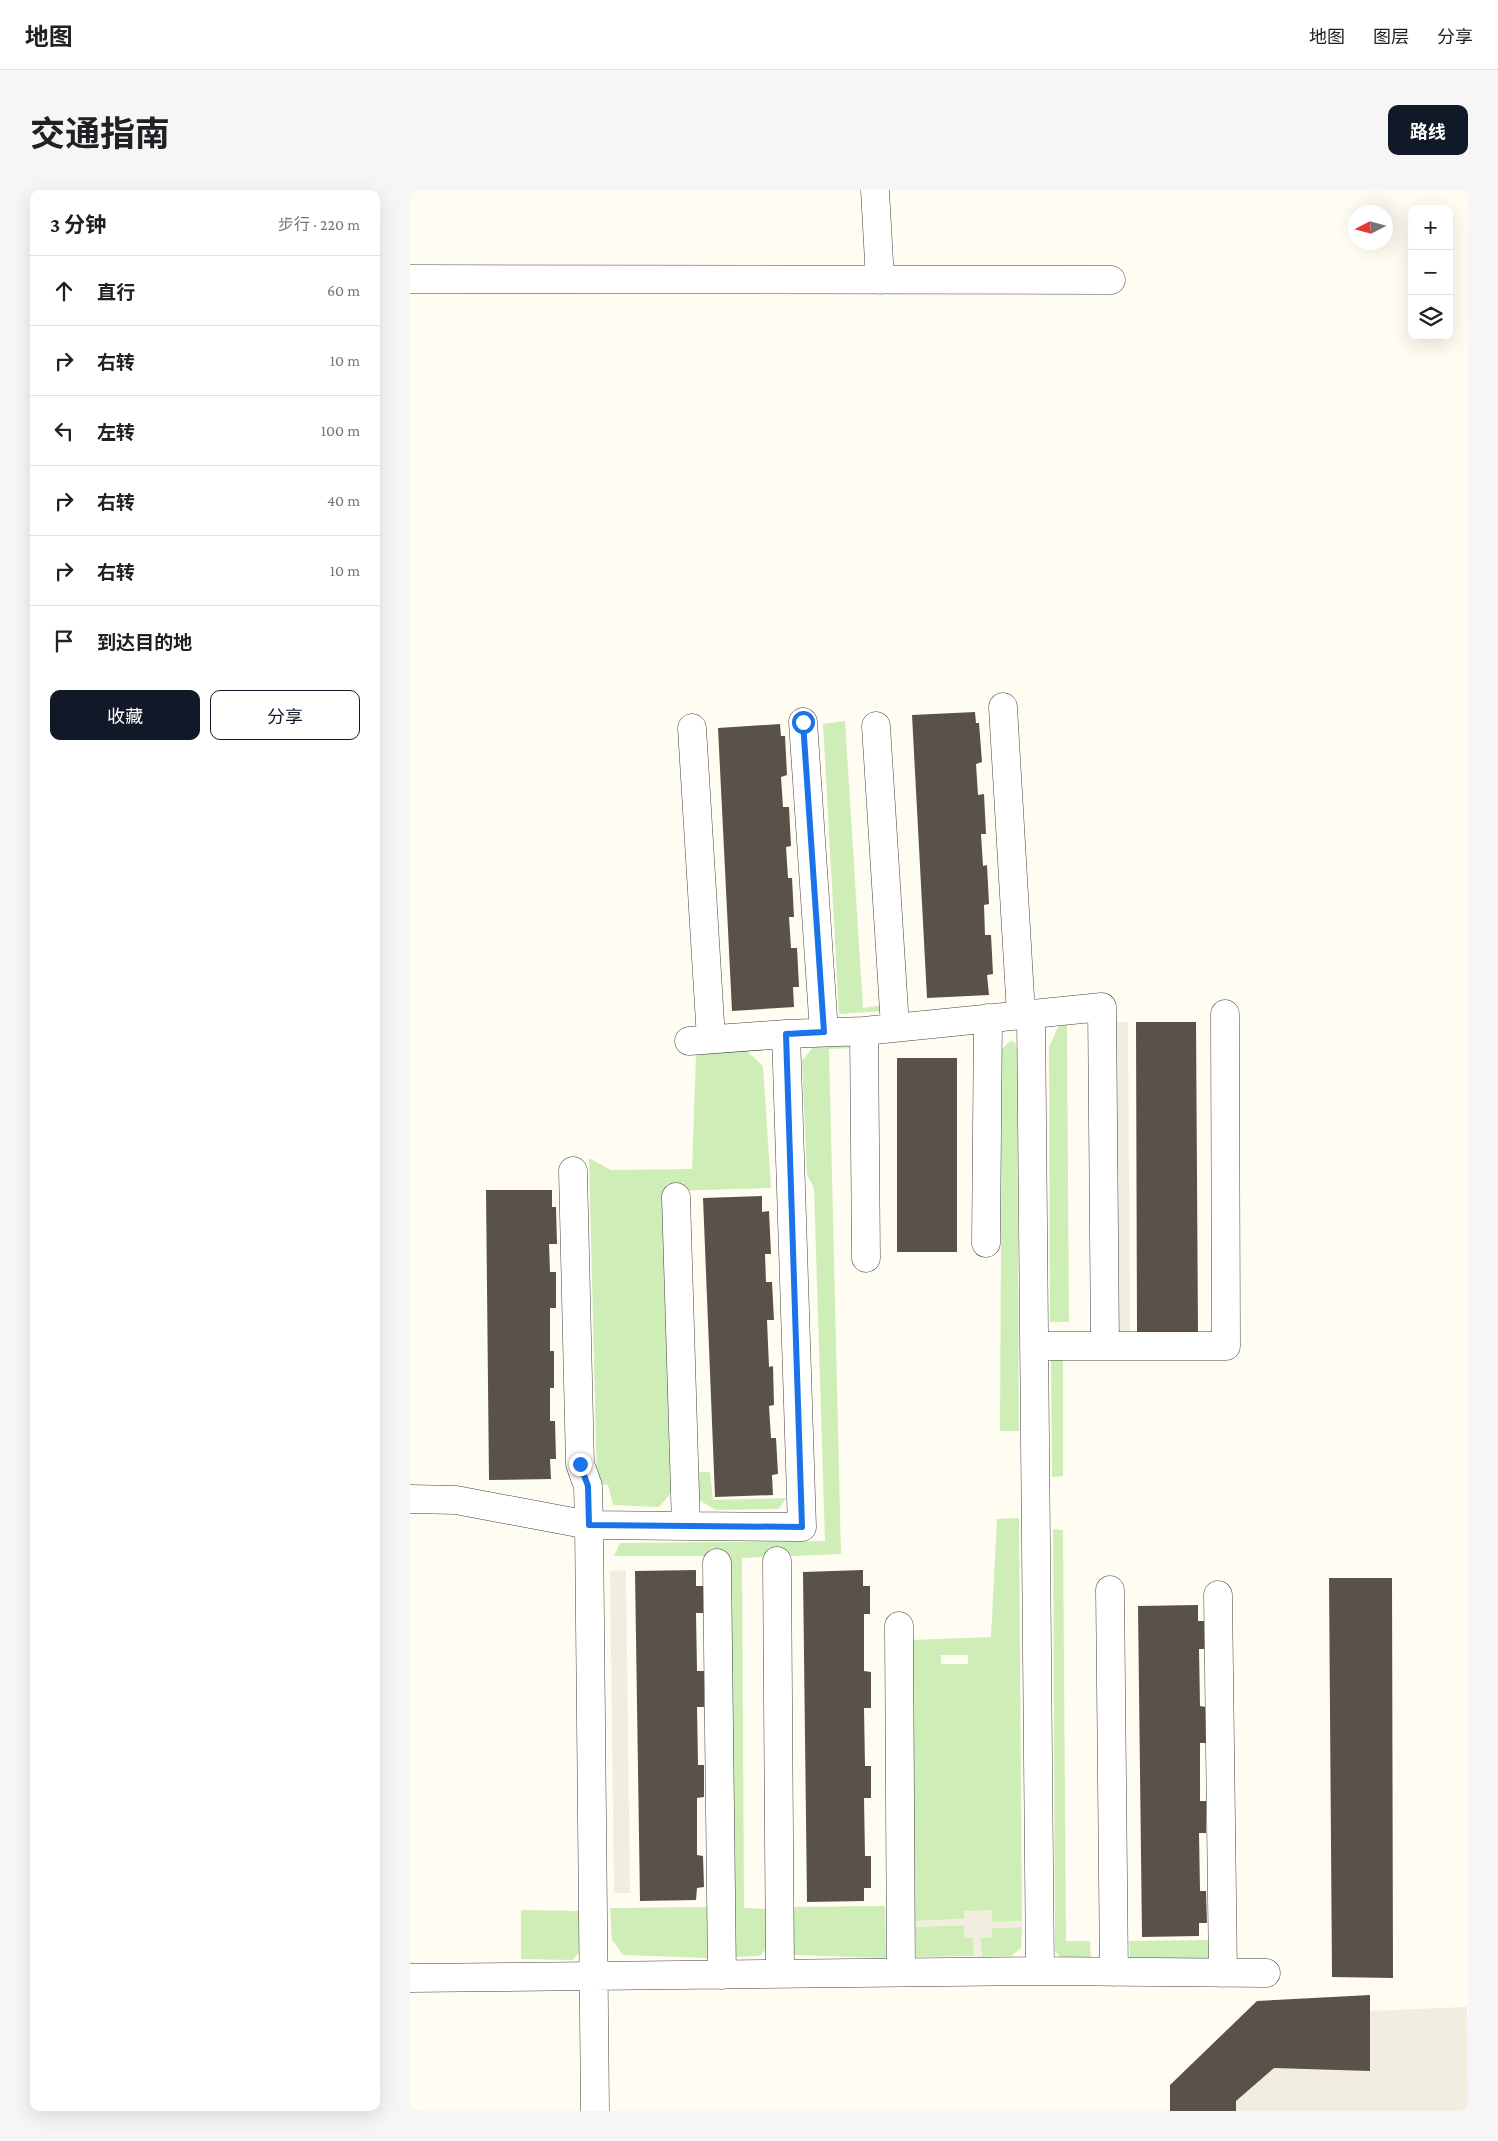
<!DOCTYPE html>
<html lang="zh">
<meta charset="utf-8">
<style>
:root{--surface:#fff;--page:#f6f6f6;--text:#202124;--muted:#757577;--line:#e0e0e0;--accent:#111827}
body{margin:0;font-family:"Crimson Pro","Noto Sans SC",serif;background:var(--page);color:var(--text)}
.controls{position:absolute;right:15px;top:15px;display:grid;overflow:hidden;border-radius:10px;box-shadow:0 5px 20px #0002}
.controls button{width:45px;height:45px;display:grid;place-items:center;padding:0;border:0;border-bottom:1px solid var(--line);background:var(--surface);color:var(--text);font:25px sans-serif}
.compass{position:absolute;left:938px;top:15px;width:45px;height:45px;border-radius:50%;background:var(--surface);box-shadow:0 5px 20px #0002;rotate:264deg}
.stop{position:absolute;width:15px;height:15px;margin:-11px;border:4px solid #1a73e8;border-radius:50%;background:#fff}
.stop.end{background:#1a73e8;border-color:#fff;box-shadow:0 1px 5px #0008}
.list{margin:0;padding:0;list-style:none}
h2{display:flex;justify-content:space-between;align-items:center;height:65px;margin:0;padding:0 20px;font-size:21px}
h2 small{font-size:16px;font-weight:400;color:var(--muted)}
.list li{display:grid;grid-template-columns:32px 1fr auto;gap:15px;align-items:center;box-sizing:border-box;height:70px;padding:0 20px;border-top:1px solid var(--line)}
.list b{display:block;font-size:19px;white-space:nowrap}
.list em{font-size:16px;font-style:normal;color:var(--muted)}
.actions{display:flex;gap:10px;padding:15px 20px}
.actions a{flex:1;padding:11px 0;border:1px solid var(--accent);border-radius:10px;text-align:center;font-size:18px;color:var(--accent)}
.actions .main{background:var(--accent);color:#fff}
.icon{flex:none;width:28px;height:28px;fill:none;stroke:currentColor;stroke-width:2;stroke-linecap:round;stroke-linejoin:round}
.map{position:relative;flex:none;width:1058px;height:1921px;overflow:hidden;border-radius:10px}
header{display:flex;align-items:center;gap:30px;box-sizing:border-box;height:70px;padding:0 25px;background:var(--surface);border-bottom:1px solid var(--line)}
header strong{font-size:24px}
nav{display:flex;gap:28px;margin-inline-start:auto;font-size:18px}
.intro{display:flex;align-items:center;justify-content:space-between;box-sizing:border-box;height:120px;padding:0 30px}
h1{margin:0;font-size:35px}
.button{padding:12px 22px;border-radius:10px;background:var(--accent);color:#fff;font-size:18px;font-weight:700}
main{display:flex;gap:30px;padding:0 30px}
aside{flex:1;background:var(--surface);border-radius:10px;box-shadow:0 5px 20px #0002}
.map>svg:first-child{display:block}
.green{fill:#cfeeb7;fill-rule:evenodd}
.plaza{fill:#f1eedf}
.building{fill:#59514a}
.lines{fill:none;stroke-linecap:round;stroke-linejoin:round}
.minor-casing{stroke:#424242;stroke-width:29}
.minor{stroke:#fff;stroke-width:28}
.route{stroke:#1a73e8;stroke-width:6}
</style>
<header>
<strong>地图</strong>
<nav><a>地图</a><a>图层</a><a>分享</a></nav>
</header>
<div class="intro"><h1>交通指南</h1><a class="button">路线</a></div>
<main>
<aside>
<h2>3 分钟<small>步行 · 220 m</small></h2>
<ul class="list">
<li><svg class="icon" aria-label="ahead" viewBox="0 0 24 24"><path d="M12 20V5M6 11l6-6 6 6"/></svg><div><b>直行</b></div><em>60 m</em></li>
<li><svg class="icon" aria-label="right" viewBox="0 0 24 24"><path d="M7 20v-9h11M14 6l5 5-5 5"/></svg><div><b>右转</b></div><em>10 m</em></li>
<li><svg class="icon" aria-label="left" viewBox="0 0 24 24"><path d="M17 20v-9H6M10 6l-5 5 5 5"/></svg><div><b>左转</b></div><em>100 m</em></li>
<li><svg class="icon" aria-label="right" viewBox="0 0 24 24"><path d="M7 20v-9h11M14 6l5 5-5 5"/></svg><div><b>右转</b></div><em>40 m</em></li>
<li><svg class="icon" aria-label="right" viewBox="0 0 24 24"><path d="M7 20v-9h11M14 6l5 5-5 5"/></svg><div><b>右转</b></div><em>10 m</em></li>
<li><svg class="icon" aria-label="arrive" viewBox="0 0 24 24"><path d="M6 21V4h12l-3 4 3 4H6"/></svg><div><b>到达目的地</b></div></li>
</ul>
<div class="actions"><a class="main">收藏</a><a>分享</a></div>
</aside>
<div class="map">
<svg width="1058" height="1921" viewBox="0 0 1058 1921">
<rect width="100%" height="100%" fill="#fffdf2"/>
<path class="green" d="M435,531L453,818L474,815L475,821L429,824L413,534Z
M657,833L659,1132H640L639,857L649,835Z
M431,849L444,858L419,859L431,1364L332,1368L334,1718L358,1719L359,1756L350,1766L323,1767L321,1366H204L210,1353L415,1351L404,998L397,985L392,871L407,852Z
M600,851L605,852L607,861L609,1241H590L592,859Z
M335,859L353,876L361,998L255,1001L262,1302L249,1317L203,1315L198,1295L187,1294L179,968L201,980L282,979L286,864Z
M653,1168V1286L642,1287L641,1169Z
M286,1282H300L303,1310L376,1308L369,1319L306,1320L289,1310Z
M609,1328L612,1731L582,1732V1721H554V1729L505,1731L501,1450L581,1447L587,1329ZM558,1465V1474H531V1465Z
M643,1339L653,1340L656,1751H680L681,1768L652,1769L645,1761Z
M475,1716L476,1768L385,1765L378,1759L376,1717Z
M298,1717L297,1768L213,1765L202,1750L200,1718Z
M111,1720L171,1721L170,1761L163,1770L111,1769Z
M554,1735L563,1748L564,1766L506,1767L505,1737Z
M612,1737L611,1758L601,1766L572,1767L570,1748L582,1747V1738Z
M799,1750V1769H720L719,1751Z"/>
<path class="plaza" d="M718,832L720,1142L695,1144L692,833Z
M216,1380L220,1703H204L200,1381Z
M582,1720V1732L612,1731V1737L582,1738V1747L570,1748L572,1767L564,1766L563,1748H554V1735L505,1737V1731L554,1729V1721Z
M1057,1817L1058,1921H826V1911L864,1878L960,1880V1821Z"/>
<path class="building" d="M565,522L566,533H569L572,572L566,574L568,605L574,604L576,644H571L573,676L577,675L579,714L574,715L575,745H581L583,784L577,785L579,805L517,808L502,525Z
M370,534L371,546H375L377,585L371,587L373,617H379L381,656L376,657L378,688H382L384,727H379L381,758H387L389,797H383L384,817L322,821L308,538Z
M726,832H786L788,1142H727Z
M487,868H547V1062H487Z
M76,1000H142V1017H146L147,1054H139L140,1082H146V1118H140V1161H144V1198H140V1231H145L146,1269H140L141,1289L79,1290Z
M352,1006V1022L359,1021L361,1064H355L356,1092H362L364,1130H357L359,1177L363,1176L364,1215L359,1216L361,1248H366L368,1284L362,1285L363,1305L305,1307L293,1008Z
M286,1380V1396H293L294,1423H286L287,1481H294V1517H287L288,1575H294V1607L287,1608V1665L293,1666L294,1697L287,1698L286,1710L230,1711L225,1381Z
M453,1380V1396H460V1424H454V1481L461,1482V1518H454L455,1576H461V1608H454L455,1666H461V1698H454V1711L397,1712L393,1382Z
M919,1388H982L983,1788L922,1787Z
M788,1415V1431H796V1459H789L790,1516L796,1517V1553H790V1611H796V1643H789L790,1701H796L797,1733H789V1746L732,1747L728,1416Z
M960,1805V1881L864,1878L826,1911V1921H760V1895L847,1811Z"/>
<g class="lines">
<defs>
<path id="minor" d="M465,0L470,90
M0,89L701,90
M593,517L611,824
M393,532L414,842
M466,536L485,837
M282,538L301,849
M621,823L630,1781
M454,841L456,1068
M279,851L376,844
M266,1007L276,1336
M576,1053L578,828
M624,1156H816L815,824
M0,1309L46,1310L179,1335L178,1296L170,1274L163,981
M367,1371L370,1784
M307,1373L312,1785
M700,1400L704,1782
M808,1405L813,1783
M489,1436L491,1782
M0,1788L630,1781L856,1783
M185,1921L179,1335L392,1337L376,844L454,841L692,817L695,1156"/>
</defs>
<use href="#minor" class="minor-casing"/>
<use href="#minor" class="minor"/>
</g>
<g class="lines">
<path class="route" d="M170,1274L178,1296L179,1335L392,1337L376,844L414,842L393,532"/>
</g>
</svg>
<div class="controls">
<button>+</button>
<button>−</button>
<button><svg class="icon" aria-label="layers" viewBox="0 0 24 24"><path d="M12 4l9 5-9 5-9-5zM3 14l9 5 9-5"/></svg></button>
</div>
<svg class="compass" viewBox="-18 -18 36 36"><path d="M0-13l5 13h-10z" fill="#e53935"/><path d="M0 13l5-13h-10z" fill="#757577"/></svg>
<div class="stop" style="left:393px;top:532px"></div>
<div class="stop end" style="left:170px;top:1274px"></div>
</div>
</main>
